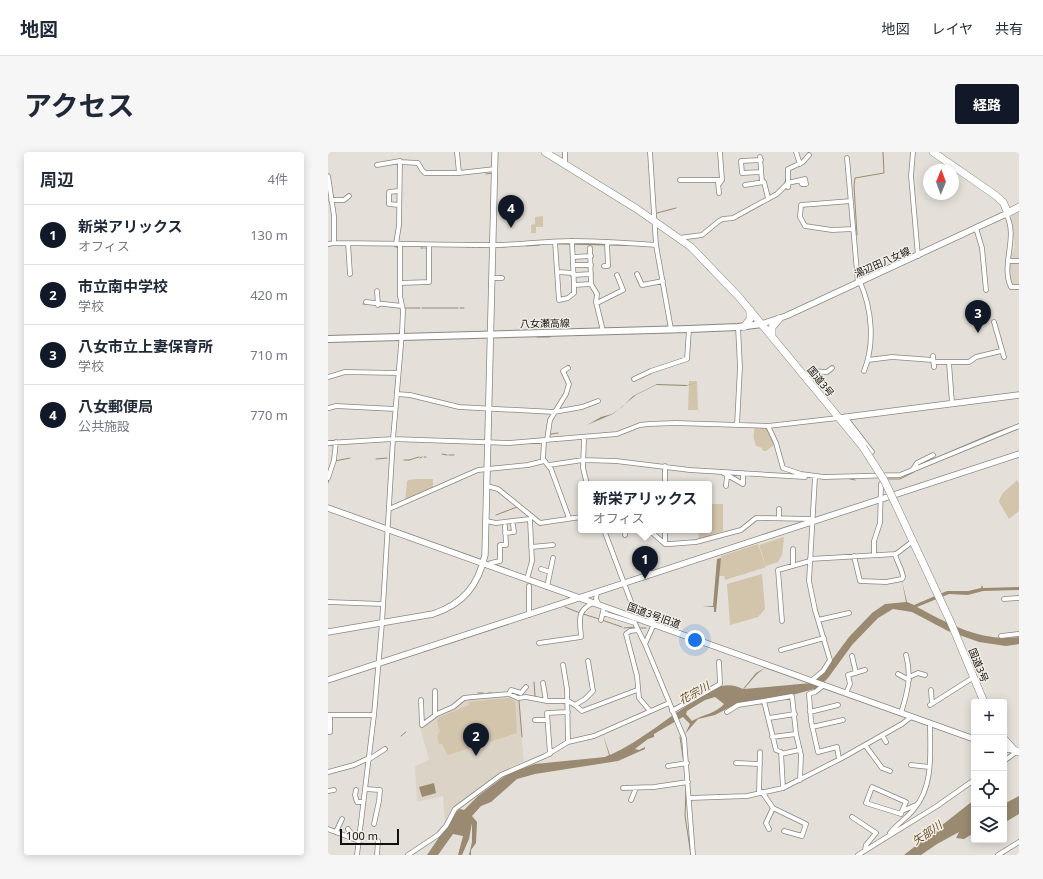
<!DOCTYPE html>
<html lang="ja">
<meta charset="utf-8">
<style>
:root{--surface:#fff;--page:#f6f6f7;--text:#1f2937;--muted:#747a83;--line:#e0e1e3;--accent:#111827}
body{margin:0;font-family:"Noto Sans","Noto Sans JP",sans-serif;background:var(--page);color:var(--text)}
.controls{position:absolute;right:12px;bottom:12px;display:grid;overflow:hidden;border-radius:4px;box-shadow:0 2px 10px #0003}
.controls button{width:36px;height:36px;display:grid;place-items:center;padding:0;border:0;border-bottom:1px solid var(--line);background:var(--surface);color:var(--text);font:20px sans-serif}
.compass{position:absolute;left:595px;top:12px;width:36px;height:36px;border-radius:50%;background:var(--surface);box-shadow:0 2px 10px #0003;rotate:1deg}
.scale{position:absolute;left:12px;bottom:10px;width:59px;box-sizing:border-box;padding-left:4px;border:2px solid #12100e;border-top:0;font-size:11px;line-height:14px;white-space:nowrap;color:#12100e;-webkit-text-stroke:3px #f2ede7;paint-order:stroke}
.you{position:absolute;left:367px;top:488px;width:14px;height:14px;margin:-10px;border:3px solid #fff;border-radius:50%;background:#1a73e8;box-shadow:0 0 0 6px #1a73e833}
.badge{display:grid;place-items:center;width:26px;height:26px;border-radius:50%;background:var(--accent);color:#fff;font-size:13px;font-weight:700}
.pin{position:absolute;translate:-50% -33px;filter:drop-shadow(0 1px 2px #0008)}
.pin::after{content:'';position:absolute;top:21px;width:14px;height:12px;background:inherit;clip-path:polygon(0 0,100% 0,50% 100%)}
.popup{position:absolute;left:250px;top:329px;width:134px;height:52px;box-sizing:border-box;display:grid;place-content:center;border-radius:4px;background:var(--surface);filter:drop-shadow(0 1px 3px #0005);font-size:13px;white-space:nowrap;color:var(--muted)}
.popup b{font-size:15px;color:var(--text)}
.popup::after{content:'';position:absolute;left:50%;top:100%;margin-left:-8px;border:8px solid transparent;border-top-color:var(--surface)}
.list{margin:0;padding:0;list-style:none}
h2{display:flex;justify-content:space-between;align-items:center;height:52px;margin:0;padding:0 16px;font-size:17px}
h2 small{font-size:13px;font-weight:400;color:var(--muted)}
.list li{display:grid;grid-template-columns:26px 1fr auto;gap:12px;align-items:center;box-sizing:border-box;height:60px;padding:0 16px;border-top:1px solid var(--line)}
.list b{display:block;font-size:15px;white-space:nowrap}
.list p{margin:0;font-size:13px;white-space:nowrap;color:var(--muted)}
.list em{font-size:13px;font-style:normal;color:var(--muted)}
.icon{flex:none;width:22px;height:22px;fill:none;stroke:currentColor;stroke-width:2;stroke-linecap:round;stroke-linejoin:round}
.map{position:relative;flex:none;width:691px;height:703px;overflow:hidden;border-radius:4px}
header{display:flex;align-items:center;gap:24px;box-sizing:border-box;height:56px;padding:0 20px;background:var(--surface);border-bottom:1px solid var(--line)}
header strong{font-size:19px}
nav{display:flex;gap:22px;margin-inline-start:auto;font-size:14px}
.intro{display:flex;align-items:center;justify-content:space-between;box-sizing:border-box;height:96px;padding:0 24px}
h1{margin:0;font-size:28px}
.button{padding:10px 18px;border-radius:4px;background:var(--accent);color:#fff;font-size:14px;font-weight:700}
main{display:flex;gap:24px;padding:0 24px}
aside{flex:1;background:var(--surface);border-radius:4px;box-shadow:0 2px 10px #0003}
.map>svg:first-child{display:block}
.built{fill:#dbd3c6}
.green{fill:#d3c4ac}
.water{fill:#998a71;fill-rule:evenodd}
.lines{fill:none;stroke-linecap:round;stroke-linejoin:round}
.stream{stroke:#998a71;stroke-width:1}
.street-casing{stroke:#8a8780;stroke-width:5.5}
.secondary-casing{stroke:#8a8780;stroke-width:7}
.primary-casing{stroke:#8a8780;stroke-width:8}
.highway-casing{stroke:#8a8780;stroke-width:8}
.street{stroke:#fff;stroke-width:4}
.secondary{stroke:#fff;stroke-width:5.5}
.primary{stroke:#fff;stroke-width:6}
.highway{stroke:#fff;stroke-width:7}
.highway-bridge-casing{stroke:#8a8780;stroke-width:8;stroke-linecap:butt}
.highway-bridge{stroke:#fff;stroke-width:7}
.labels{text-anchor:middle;stroke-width:3;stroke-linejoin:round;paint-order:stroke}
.street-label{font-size:10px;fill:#12100e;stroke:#f2ede7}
.water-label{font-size:11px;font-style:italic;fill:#6a5123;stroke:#f2ede7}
</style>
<header>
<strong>地図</strong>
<nav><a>地図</a><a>レイヤ</a><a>共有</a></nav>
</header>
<div class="intro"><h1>アクセス</h1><a class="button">経路</a></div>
<main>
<aside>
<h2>周辺<small>4件</small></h2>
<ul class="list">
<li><span class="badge">1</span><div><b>新栄アリックス</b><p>オフィス</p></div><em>130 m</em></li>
<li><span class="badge">2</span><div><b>市立南中学校</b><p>学校</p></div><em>420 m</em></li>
<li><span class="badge">3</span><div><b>八女市立上妻保育所</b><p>学校</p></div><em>710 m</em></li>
<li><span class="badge">4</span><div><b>八女郵便局</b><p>公共施設</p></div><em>770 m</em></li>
</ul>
</aside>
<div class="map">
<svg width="691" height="703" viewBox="0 0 691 703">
<rect width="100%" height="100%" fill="#e4e0d9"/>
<path class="built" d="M691,60V133L688,134L682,129V104L687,95L683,66L684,63Z
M181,543L190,547L196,609L172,620L126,655L121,661L117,672L115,644L89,650L87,614L101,608L92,575L138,547Z"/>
<path class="green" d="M215,64V75H208V81H203V73L207,72V65Z
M361,229H369L370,258H360Z
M434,274L438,275L446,288V293L438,299H435L434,296L428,294C425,284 425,284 427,275L432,277Z
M89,327H105V336L77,349L79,330L80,328Z
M689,328L691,332V359L681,367L671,350C673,339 682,336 689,328Z
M381,352H395V379L371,387L370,378H381Z
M456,385L454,403L450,410L438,414L431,393Z
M430,392L438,415L397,428L396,424H391L393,404Z
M434,422L437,457L430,465L402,473L399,432Z
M181,546L187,549L189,581L120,603L114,592H111L109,584L112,579L109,570L110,566L141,553V550Z"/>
<path class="water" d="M248,91L303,92V94L211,92Z
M370,230L358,234L328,233L308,243L285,262L259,273L273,265L284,262L294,255L305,244L329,232L360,233Z
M393,406L388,460H386V455H374L385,454L389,407Z
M574,429L579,450L586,453L619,439H640L653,436L654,433L655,436L691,435V438L655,439L640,443L621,442L589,455C621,472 653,490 691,485V492L678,494L651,490L620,479L584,460L565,457L550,466L524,493L500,526L490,536L468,542L406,553L387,563L370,567L357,582L362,572L355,565L326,582V585L320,587L307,597L311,598L317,595V597L290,609L207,622L189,627L163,650L153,654L144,664L149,670L148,691L143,698V703H141L144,690V671L141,687L134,703H130L135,684L125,682L110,703H99L129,659L132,657L136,658L150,644L181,621L207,612L277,605L281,603L275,583L282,603C314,589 340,564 370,547C377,542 386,536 394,534C401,532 409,534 415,537L428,521L437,516L429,522L416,537L483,531L495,520L521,485L544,461L557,452L578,450ZM387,545L396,552C389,561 374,563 364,569L358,562L359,559L377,548Z
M106,631L108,641L94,645L91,635Z
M691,644V662L676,671V652Z
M646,648V681L636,687L628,686L631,680L609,692L593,703H576Z"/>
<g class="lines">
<path class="stream" d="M158,22L165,21
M457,30L458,27
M329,61L348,56
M529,83L526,34L527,26L556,21L555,0
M0,94H2
M66,94L70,96
M199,94L212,93
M138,95H142
M144,95H146
M150,95H155
M174,95L184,94
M93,96H95
M97,96H99
M35,152H41
M62,155H63
M65,155L72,156
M77,156H92
M94,156H130
M132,156H136
M209,185H222
M223,282L230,281
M114,302L119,303
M121,303H126
M96,305H98
M92,306L94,305
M48,307L59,306
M76,308H81
M81,308L91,305
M7,309L22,306
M589,314L666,281L691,272
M480,325H483
M518,326L527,328
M559,327H572L586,320
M0,331L1,327
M168,363L189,355
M237,455L252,461
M255,462L271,467
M274,468L294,475
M333,471H335
M296,476L307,475
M312,476H318
M206,530L207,544
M150,541H155
M160,541H164
M191,549L194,585
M73,584L78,580
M352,585L356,611
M358,638L357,664L363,703"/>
<defs>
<path id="street" d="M129,0L131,21
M237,0V12
M322,0L328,93L343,177
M468,0L472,12
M585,0L583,24L590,104
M432,5L434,30
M519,6L530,131
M433,8L413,9L414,21L433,20
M72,10L90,11L94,18L97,21H131L167,17
M49,13L72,9L71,73L68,92
M0,24L6,64V91
M352,28H394
M390,30L391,41
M391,32L394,28L392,0
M417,33L436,30L440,46
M460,35V17L475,10L481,3
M3,48H16L21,44
M523,49L473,53L472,65L477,74L504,78L525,77
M71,53L61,52V40L71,39
M678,62C691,85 672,113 683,135H691
M648,76L654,96L658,138
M351,86L374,83L391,69L395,67L405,66L449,42L460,31L477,27L478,32H474L472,28
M244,89L246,133L263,132L269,142L268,150L275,179
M227,90L231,148L240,146L246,141V133
M20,91L22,122
M0,92L6,91C59,91 111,93 164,93C190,93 217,89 243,89C271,89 300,91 328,93
M262,96L263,132
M245,105L263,104
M680,109H691
M245,113H263
M276,114H280L279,91
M230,120L245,121
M309,122L314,133L335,129
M245,123L263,122
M164,126H174
M532,130C544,157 547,192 536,219
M72,131L101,130V94
M49,139L50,153
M38,150L74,154
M269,151L295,138L289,123
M666,170L676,205
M605,204L606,215
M540,208L564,205L605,208
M605,210H641L648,205L673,199
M621,211L624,251
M0,225L17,220L70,221
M478,225L483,219L499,220L504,216
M306,227L323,219L359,207L361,177
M69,242L82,243L131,255L226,260L254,255L270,249
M1,256L8,254L67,257
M517,265L544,300
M409,273L412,215L410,175
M440,274L448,291L455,316L473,322L496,325L572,323L691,274
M256,285L255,316L259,332
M216,288L215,307L223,317L241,366
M219,288L222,268L238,242L241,232L235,219L240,216
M0,291L65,287L181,291L289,282L312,273L321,272L347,271L440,274L510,266
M221,313L255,308L288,309L362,318L477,325
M585,317L589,311L605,303
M394,320L415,332V321
M0,326L6,308L8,290
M337,332V314
M159,334L170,337L212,371L253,365
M398,334L399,324
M61,357L150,318L200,313L216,309
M451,366V357
M158,369L168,371L202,367
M276,378L305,455L323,467L326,472L317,492L356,586L365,703
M297,378V383
M321,378L337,392H342L368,390L413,378L428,366L484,367
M337,378V392
M177,381L186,380L185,373
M203,395L225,393
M546,403V389L552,371L553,332
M526,404L532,429L558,430L574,427L575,425C574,416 569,411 567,402
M482,407L568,402L585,389
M319,408L322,423
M161,413L163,411L172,409V393H178L177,374
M465,414V397
M213,417L222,420
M199,427L204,409L202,368
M219,435L225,406
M269,440L268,447L271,453
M676,447L691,446
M0,450L55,452
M275,461L307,471L310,478
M201,463V434
M273,468L276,455
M490,468L521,461
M454,469L450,418L482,409
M673,484L691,482
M211,491L253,485C252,468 248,459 265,451
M317,492L310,478L302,479L298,482L309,524L311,546L322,559
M453,498L496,486
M524,504L528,521
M235,513L239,537L240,590
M570,522L581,528
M581,525L590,521L597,523
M483,529L495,519L502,508L487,458L481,429L487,325
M215,531L218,549
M496,533L487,540L481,542L483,569L490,600L509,595L511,607
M603,538L604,552
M107,539V562
M518,541L522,532L520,523L537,518
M181,542L183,538L193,541L198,535
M93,548L94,573L109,562L125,555L136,546L145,545L181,542L190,546L198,545L219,549H240L247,553L254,559L309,538
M247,553L257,547L265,539L260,509
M602,553L646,525
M344,559L392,532L391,510
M399,560L410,553L436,549
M482,560L510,553
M573,561C579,542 584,524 578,503
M0,563H46
M441,566L467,562
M207,568H219
M484,575L515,568
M0,580H2V563
M554,583L558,590
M444,585L468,582
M537,593L554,616L562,619
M222,602L219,561L240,560
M453,602L471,598
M40,608L57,597
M676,609L687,601
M408,611L432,612
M583,613L601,615
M340,614L359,611
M0,620L26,613L41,606
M295,636L326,635L360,630
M455,636L453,600L448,598L436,549L464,544L468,582L473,603L472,628
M37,637L52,638L51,649L46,672
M28,638L27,643L29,650H35
M0,639L6,638
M434,640L445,656L478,672L474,684L456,679
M431,641L432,600
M362,646L419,644L455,636L514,606L574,572L583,565
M303,648L308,636
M574,659L578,650L544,635L538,651L573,662L574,659L588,653
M524,665L548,681L538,693L537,698
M0,677L31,689
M20,677L25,684H31
M441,677L438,671L445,656
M8,680L14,667
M562,681C569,672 579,666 586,657C606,634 602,600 602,571
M29,703L46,563L54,471L65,287L74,181L75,158L72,144V92
M49,703L50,689
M80,703L110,683L118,674L127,657L173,623L217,604L240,590L266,584L341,551
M530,703L609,654L646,628
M670,703L691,690"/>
<path id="secondary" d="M434,172L458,164L680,61
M511,266L691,243
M0,356L646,587
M0,480L105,462C135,452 150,434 157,403L167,0
M0,528L691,302
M676,597L686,598"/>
<path id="primary" d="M0,187L361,177L410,175L434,172"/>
<path id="highway" d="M217,0L309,57L363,95L411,145L535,295
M605,0L667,43L675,50L680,61L691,55
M416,175L422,167V158
M444,184V175L451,167
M567,351L623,471L656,550
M676,587L686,598L691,600"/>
</defs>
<use href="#street" class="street-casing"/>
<use href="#secondary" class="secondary-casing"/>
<use href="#primary" class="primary-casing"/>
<use href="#highway" class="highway-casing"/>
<use href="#street" class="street"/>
<use href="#secondary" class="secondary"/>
<use href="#primary" class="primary"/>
<use href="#highway" class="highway"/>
<defs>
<path id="highway-bridge" d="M535,295L556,328L567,351"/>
</defs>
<use href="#highway-bridge" class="highway-bridge-casing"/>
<use href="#highway-bridge" class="highway-bridge"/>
</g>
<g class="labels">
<g class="street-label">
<text transform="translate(554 110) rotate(-24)" y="4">湯辺田八女線</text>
<text transform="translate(217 171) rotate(-1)" y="4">八女瀬高線</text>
<text transform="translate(493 229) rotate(51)" y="4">国道3号</text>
<text transform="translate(326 463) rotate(20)" y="4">国道3号旧道</text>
<text transform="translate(651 513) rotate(68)" y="4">国道3号</text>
</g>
<g class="water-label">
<text transform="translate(366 541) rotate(-29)" y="4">花宗川</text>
<text transform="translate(599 681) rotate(-34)" y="4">矢部川</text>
</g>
</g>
</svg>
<div class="controls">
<button>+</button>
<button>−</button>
<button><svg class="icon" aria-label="locate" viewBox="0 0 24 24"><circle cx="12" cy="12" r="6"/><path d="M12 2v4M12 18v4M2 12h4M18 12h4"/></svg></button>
<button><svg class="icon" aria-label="layers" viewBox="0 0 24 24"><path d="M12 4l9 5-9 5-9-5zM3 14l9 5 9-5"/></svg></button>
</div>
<svg class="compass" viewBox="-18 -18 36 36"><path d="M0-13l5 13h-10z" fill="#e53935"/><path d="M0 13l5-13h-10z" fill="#747a83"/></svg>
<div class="scale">100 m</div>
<div class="you"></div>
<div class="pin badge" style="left:317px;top:427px">1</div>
<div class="popup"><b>新栄アリックス</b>オフィス</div>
<div class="pin badge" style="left:148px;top:604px">2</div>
<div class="pin badge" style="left:650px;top:181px">3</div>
<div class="pin badge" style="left:183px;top:76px">4</div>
</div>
</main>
